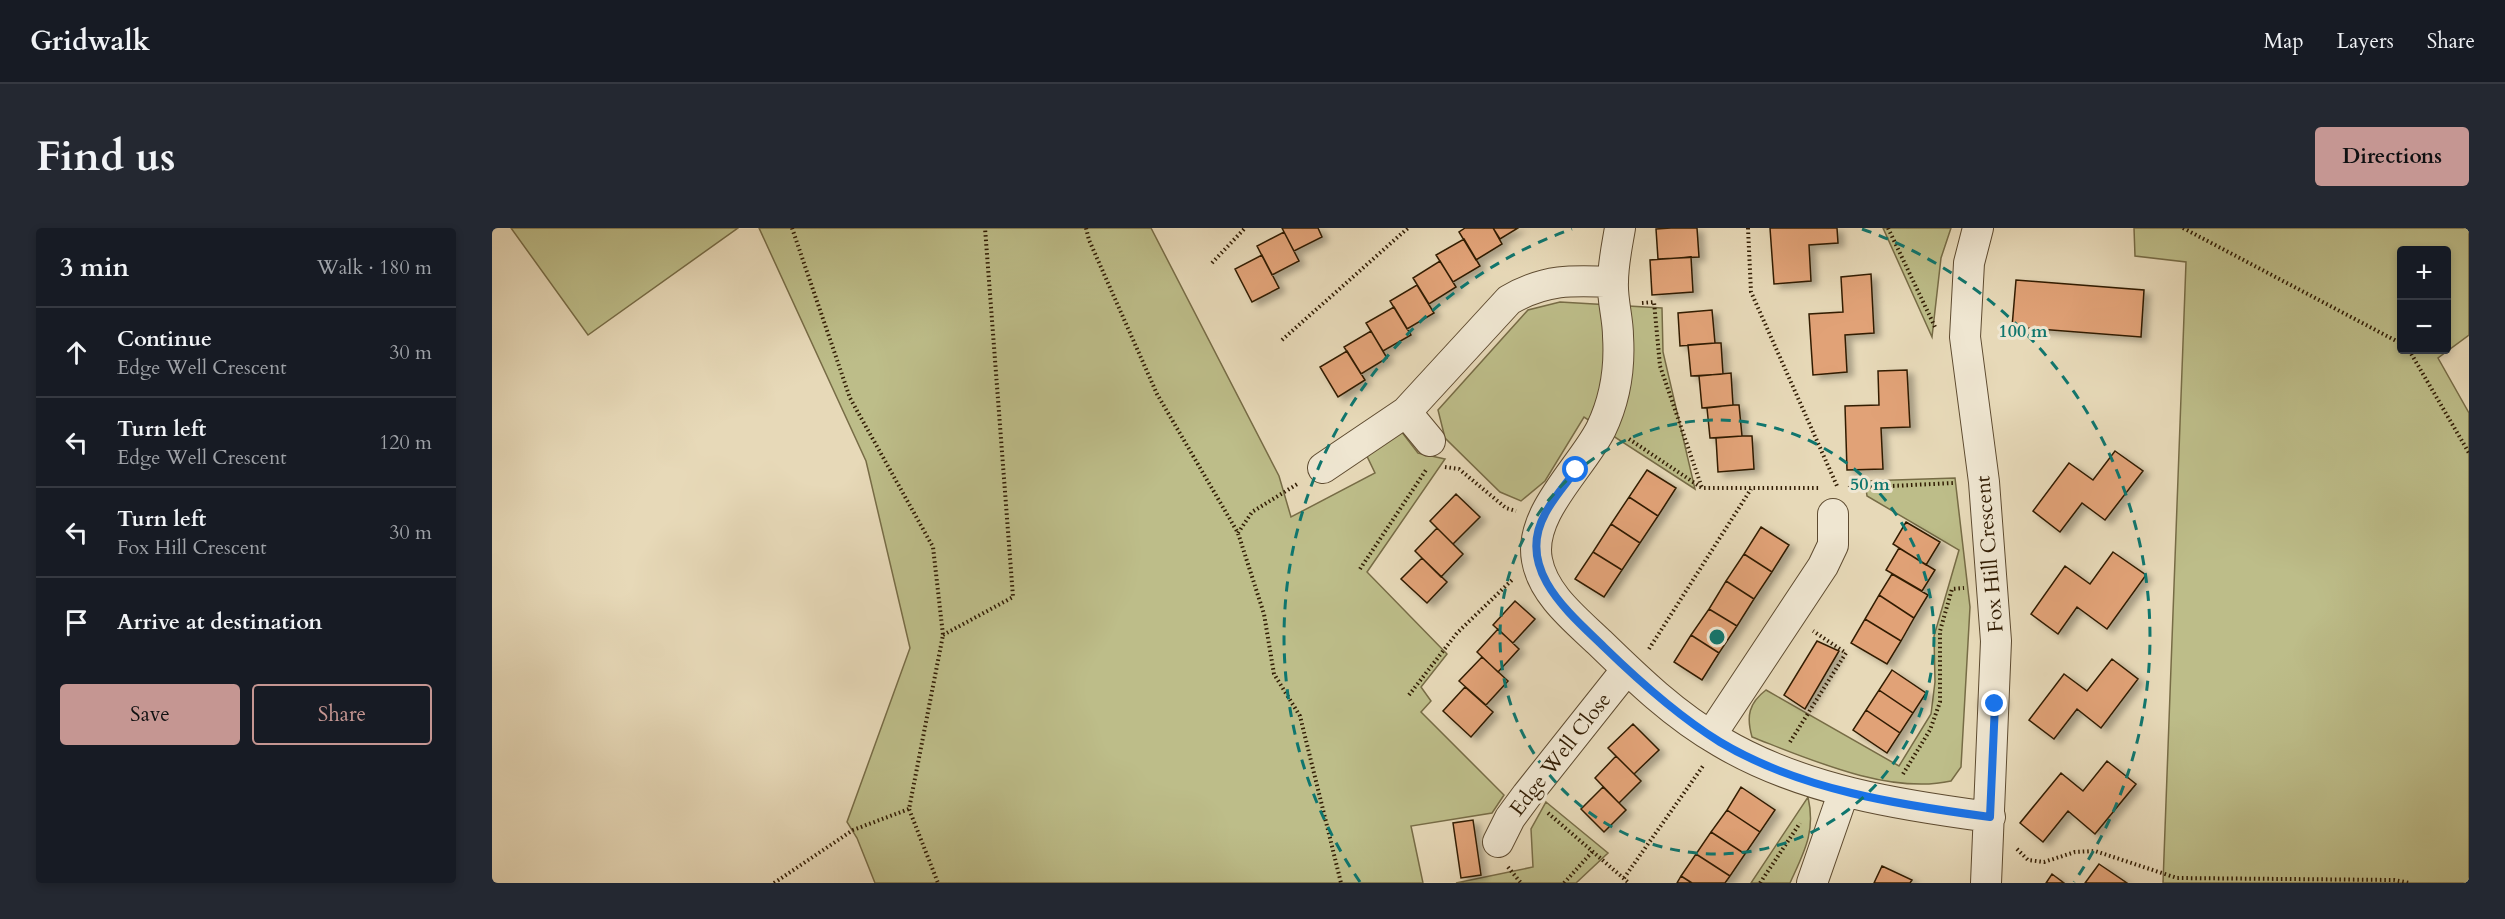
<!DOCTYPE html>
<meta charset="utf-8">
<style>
:root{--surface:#171b24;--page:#242831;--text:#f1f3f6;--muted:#9ea1a6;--line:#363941;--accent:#c59692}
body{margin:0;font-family:Cardo,serif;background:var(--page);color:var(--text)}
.controls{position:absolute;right:18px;top:18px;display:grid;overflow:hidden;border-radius:6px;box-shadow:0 3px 9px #0003}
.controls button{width:54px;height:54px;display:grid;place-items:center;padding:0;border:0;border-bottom:2px solid var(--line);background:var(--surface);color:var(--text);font:30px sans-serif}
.stop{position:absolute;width:18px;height:18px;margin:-14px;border:4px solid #1a73e8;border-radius:50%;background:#fff}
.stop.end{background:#1a73e8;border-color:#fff;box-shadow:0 2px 6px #0008}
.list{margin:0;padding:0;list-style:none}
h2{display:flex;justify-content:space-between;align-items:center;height:78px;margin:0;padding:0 24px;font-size:26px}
h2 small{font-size:20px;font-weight:400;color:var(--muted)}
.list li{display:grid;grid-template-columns:39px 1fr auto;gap:18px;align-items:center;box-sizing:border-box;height:90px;padding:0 24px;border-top:2px solid var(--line)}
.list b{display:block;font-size:22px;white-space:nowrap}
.list p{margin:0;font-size:20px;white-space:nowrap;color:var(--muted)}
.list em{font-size:20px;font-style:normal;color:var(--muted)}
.actions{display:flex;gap:12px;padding:18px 24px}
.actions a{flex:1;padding:14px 0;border:2px solid var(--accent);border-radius:6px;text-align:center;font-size:21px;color:var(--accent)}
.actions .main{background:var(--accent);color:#111}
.icon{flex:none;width:33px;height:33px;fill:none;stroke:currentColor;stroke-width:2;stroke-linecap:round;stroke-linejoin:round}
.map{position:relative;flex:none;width:1977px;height:655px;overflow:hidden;border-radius:6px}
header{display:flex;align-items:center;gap:36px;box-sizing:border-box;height:84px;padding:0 30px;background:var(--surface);border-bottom:2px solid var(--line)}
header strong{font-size:28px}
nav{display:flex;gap:33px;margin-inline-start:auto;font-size:21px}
.intro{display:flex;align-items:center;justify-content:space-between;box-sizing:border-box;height:144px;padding:0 36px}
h1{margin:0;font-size:42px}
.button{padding:15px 27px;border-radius:6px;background:var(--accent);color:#111;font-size:21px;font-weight:700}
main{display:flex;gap:36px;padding:0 36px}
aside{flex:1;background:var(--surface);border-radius:6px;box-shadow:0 3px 9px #0003}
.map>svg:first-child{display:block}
.green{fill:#bdbd89;stroke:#776c46;stroke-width:1.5;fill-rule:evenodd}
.building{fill:#e1a277;stroke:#311c03;stroke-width:1.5;filter:url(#shadow)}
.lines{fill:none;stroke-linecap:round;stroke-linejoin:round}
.minor-casing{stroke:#5e4b30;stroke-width:32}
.path{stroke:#311c03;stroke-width:4;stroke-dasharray:1.5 3;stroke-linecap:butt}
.minor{stroke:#efe6d1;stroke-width:30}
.route{stroke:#1a73e8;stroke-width:8}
.ring{fill:none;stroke:#0f766e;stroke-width:3;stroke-dasharray:10 8}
.labels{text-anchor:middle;stroke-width:6;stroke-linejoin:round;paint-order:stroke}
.street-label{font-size:21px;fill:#311c03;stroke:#efe6d1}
.centre{fill:#0f766e;stroke:#efe6d1;stroke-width:3}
.ring-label{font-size:18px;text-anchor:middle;font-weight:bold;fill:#0f766e;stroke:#efe6d1;stroke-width:6;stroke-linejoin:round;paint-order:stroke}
</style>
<header>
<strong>Gridwalk</strong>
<nav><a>Map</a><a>Layers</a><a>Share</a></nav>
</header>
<div class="intro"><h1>Find us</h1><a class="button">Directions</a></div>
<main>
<aside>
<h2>3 min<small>Walk · 180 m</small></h2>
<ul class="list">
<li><svg class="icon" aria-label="ahead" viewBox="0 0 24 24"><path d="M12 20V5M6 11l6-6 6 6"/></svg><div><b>Continue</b><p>Edge Well Crescent</p></div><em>30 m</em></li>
<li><svg class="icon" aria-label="left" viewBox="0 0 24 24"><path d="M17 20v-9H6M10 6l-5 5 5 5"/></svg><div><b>Turn left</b><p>Edge Well Crescent</p></div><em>120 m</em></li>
<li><svg class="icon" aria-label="left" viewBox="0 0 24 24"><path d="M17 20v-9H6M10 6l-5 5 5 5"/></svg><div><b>Turn left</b><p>Fox Hill Crescent</p></div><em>30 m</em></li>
<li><svg class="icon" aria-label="arrive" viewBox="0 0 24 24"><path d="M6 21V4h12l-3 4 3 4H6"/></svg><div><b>Arrive at destination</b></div></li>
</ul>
<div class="actions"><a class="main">Save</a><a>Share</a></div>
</aside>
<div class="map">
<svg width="1977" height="655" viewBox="0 0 1977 655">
<defs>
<filter id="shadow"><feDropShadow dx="6" dy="4" stdDeviation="3" flood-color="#0004"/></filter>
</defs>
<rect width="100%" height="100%" fill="#e7d9b8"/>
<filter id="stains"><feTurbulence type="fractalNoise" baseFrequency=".00333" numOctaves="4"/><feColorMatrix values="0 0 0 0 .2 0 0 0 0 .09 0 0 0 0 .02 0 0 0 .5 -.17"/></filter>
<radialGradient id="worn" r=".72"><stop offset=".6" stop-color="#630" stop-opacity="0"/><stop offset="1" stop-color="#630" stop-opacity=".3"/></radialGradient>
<path class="green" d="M19,0H246L96,107Z
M267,0H659L787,248L799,289L883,245L872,222L909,203L926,225L953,231L875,344L955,426L929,459L939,473L929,484L1012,567L1000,585L919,598L931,655H383L365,610L355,594L418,420L374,233Z
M1391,0H1459L1449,30L1440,109Z
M1642,0H1977V107L1946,130L1977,185V655H1671L1694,34L1643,28ZM1910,22H1954V122H1910Z
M1068,74L1170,80L1171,124L1203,261L1092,189L1053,253L1029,273L1008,264L953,210L946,182L1036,82Z
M1463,250L1478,379L1469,539L1459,553C1397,567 1317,531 1260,509C1254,488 1257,475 1274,462L1407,538L1439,486L1443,454L1442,408L1467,322L1375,268L1373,253Z
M1316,569C1324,604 1312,624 1298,655H1259Z
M1054,574L1116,625L1084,655H964L1041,639L1039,601Z"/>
<path class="building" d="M790,0H826L830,9L802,23Z
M973,0H1001L1010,16L984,32L967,4Z
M1001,0H1026L1008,11Z
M1179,0H1205L1207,29L1166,31L1164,1Z
M1278,0H1345L1346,15L1317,17L1319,53L1282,56Z
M792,4L807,33L780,47L765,18Z
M972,11L988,38L961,54L944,27Z
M770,27L787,60L760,74L743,41Z
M1199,29L1201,64L1160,67L1158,32Z
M948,33L964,59L937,76L921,50Z
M1379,46L1382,105L1353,107L1355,144L1321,147L1317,86L1351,84L1349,49Z
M1524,52L1652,62L1649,109L1520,99Z
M925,57L942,85L915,101L898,73Z
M902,79L919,107L891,123L874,95Z
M1220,82L1223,115L1188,118L1186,85Z
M879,103L895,130L869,146L852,119Z
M1223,115H1229L1231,146L1199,148L1196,117Z
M855,123L873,152L846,169L828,139Z
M1415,142L1418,199L1389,200L1391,241L1355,242L1353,178L1387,177L1386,143Z
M1239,145L1241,177L1210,180L1207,148Z
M1241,177H1247L1250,208L1218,210L1215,180Z
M1250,208H1260L1262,241L1226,244L1224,210Z
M1623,223L1651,243L1613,292L1590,275L1568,304L1541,283L1577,235L1601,252Z
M1155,242L1184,260L1166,288L1137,269Z
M964,266L988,289L961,316L938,293Z
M1137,269L1166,288L1148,315L1119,296Z
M1414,294L1448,314L1434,337L1401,316Z
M1119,296L1148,315L1130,342L1101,324Z
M1269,299L1297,317L1280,344L1252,326Z
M945,300L971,326L949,349L923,323Z
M1407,320L1443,342L1430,363L1394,342Z
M1101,324L1130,342L1112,369L1083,351Z
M1621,324L1654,347L1615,401L1585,379L1566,406L1539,386L1573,338L1598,356Z
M1252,326L1280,344L1262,371L1234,353Z
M930,330L955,354L935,375L909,351Z
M1400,346L1436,367L1422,390L1387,367Z
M1234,353L1262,371L1245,398L1217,381Z
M1387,367L1422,390L1409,413L1373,391Z
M1023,373L1043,391L1021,415L1001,397Z
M1217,381L1245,398L1227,425L1199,407Z
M1373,391L1409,413L1395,436L1359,415Z
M1006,401L1027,421L1006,444L985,424Z
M1199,407L1227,425L1210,452L1182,434Z
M1325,413L1347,423L1313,481L1292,467Z
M990,429L1016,453L994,477L967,453Z
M1620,431L1646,451L1609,500L1585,481L1562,511L1537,492L1572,446L1595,463Z
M1400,442L1434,465L1421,485L1387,462Z
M973,459L1001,484L979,509L951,483Z
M1387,462L1421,485L1408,505L1374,482Z
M1374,482L1408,505L1395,525L1361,502Z
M1141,496L1167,522L1142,546L1116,520Z
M1124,528L1149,553L1127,575L1103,550Z
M1615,533L1644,556L1603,606L1576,583L1551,614L1528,595L1569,545L1591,563Z
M1111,559L1134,582L1112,604L1089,581Z
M1249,559L1283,582L1268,604L1235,582Z
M1235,582L1268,604L1253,626L1219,604Z
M981,592L989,647L969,650L961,595Z
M1219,604L1253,626L1238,648L1204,626Z
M1204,626L1238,648L1233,655H1200L1189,648Z
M1607,636L1635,655H1593Z
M1390,638L1420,652L1418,655H1382Z
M1560,646L1572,655H1554Z
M1189,648L1200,655H1185Z"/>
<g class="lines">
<defs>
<path id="minor" d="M1128,0C1125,18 1121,36 1121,54C1120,72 1126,90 1126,108C1128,139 1123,172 1109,201C1090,239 1036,286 1045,332C1051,366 1083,391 1107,414C1144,450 1183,488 1229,514C1310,562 1407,577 1498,589
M1486,0L1477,35L1473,109L1492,254L1504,413L1494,655
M914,184L938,213
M831,240L914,184L1017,72C1053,51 1080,52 1121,54
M1219,507L1331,338L1341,317V286
M1006,614L1018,590L1035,567L1135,441
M1320,655L1352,563"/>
</defs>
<use href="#minor" class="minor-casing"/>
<path class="path" d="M300,0L358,170L441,319L451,407L417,581L446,655
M594,0L597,12L665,166L746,305L772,386L782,446L808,488L849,655
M1256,0L1259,64L1345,258
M1396,0L1443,99
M1691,0L1910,116
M720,35L753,0
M1150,75L1162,74L1168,138L1210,260
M790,112L916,0
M1917,122L1977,225
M1137,211L1210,260H1328
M953,239L967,241L1014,280L1024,283
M1356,260L1462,255
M746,305L760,284L807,255
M868,341L934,242
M451,407L521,369L493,0
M1157,421L1259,261
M917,467L965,405L1021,351
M1298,514L1354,425L1321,403
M1411,546L1438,502L1448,474V403L1460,361L1472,360
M1056,585L1137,655
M1525,621L1536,632L1552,634L1583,624L1603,623L1685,650L1902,652L1918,655
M1016,639L1029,655
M1132,650L1211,538
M282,655L361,602L417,581
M1072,655L1101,623
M1268,655L1308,595"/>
<use href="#minor" class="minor"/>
</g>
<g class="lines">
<path class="route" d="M1084,242C1074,256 1061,270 1053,286C1023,341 1077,385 1112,419C1148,454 1186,488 1228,514C1308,562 1408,577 1498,589L1503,476"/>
</g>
<g class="ring">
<circle cx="1225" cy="409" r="217"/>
<path d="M868 654A433 433 0 0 1 1080 1M1370 1A433 433 0 0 1 1582 654"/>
</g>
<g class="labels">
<g class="street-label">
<text transform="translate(1497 326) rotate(-95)" y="7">Fox Hill Crescent</text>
<text transform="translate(1068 526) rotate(-52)" y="7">Edge Well Close</text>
</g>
</g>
<circle cx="1225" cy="409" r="9" class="centre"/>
<g class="ring-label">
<text x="1531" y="109">100 m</text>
<text x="1378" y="262">50 m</text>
</g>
<rect width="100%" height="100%" filter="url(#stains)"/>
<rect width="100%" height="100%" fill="url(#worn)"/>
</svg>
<div class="controls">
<button>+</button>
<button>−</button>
</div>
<div class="stop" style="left:1084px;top:242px"></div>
<div class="stop end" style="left:1503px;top:476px"></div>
</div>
</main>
